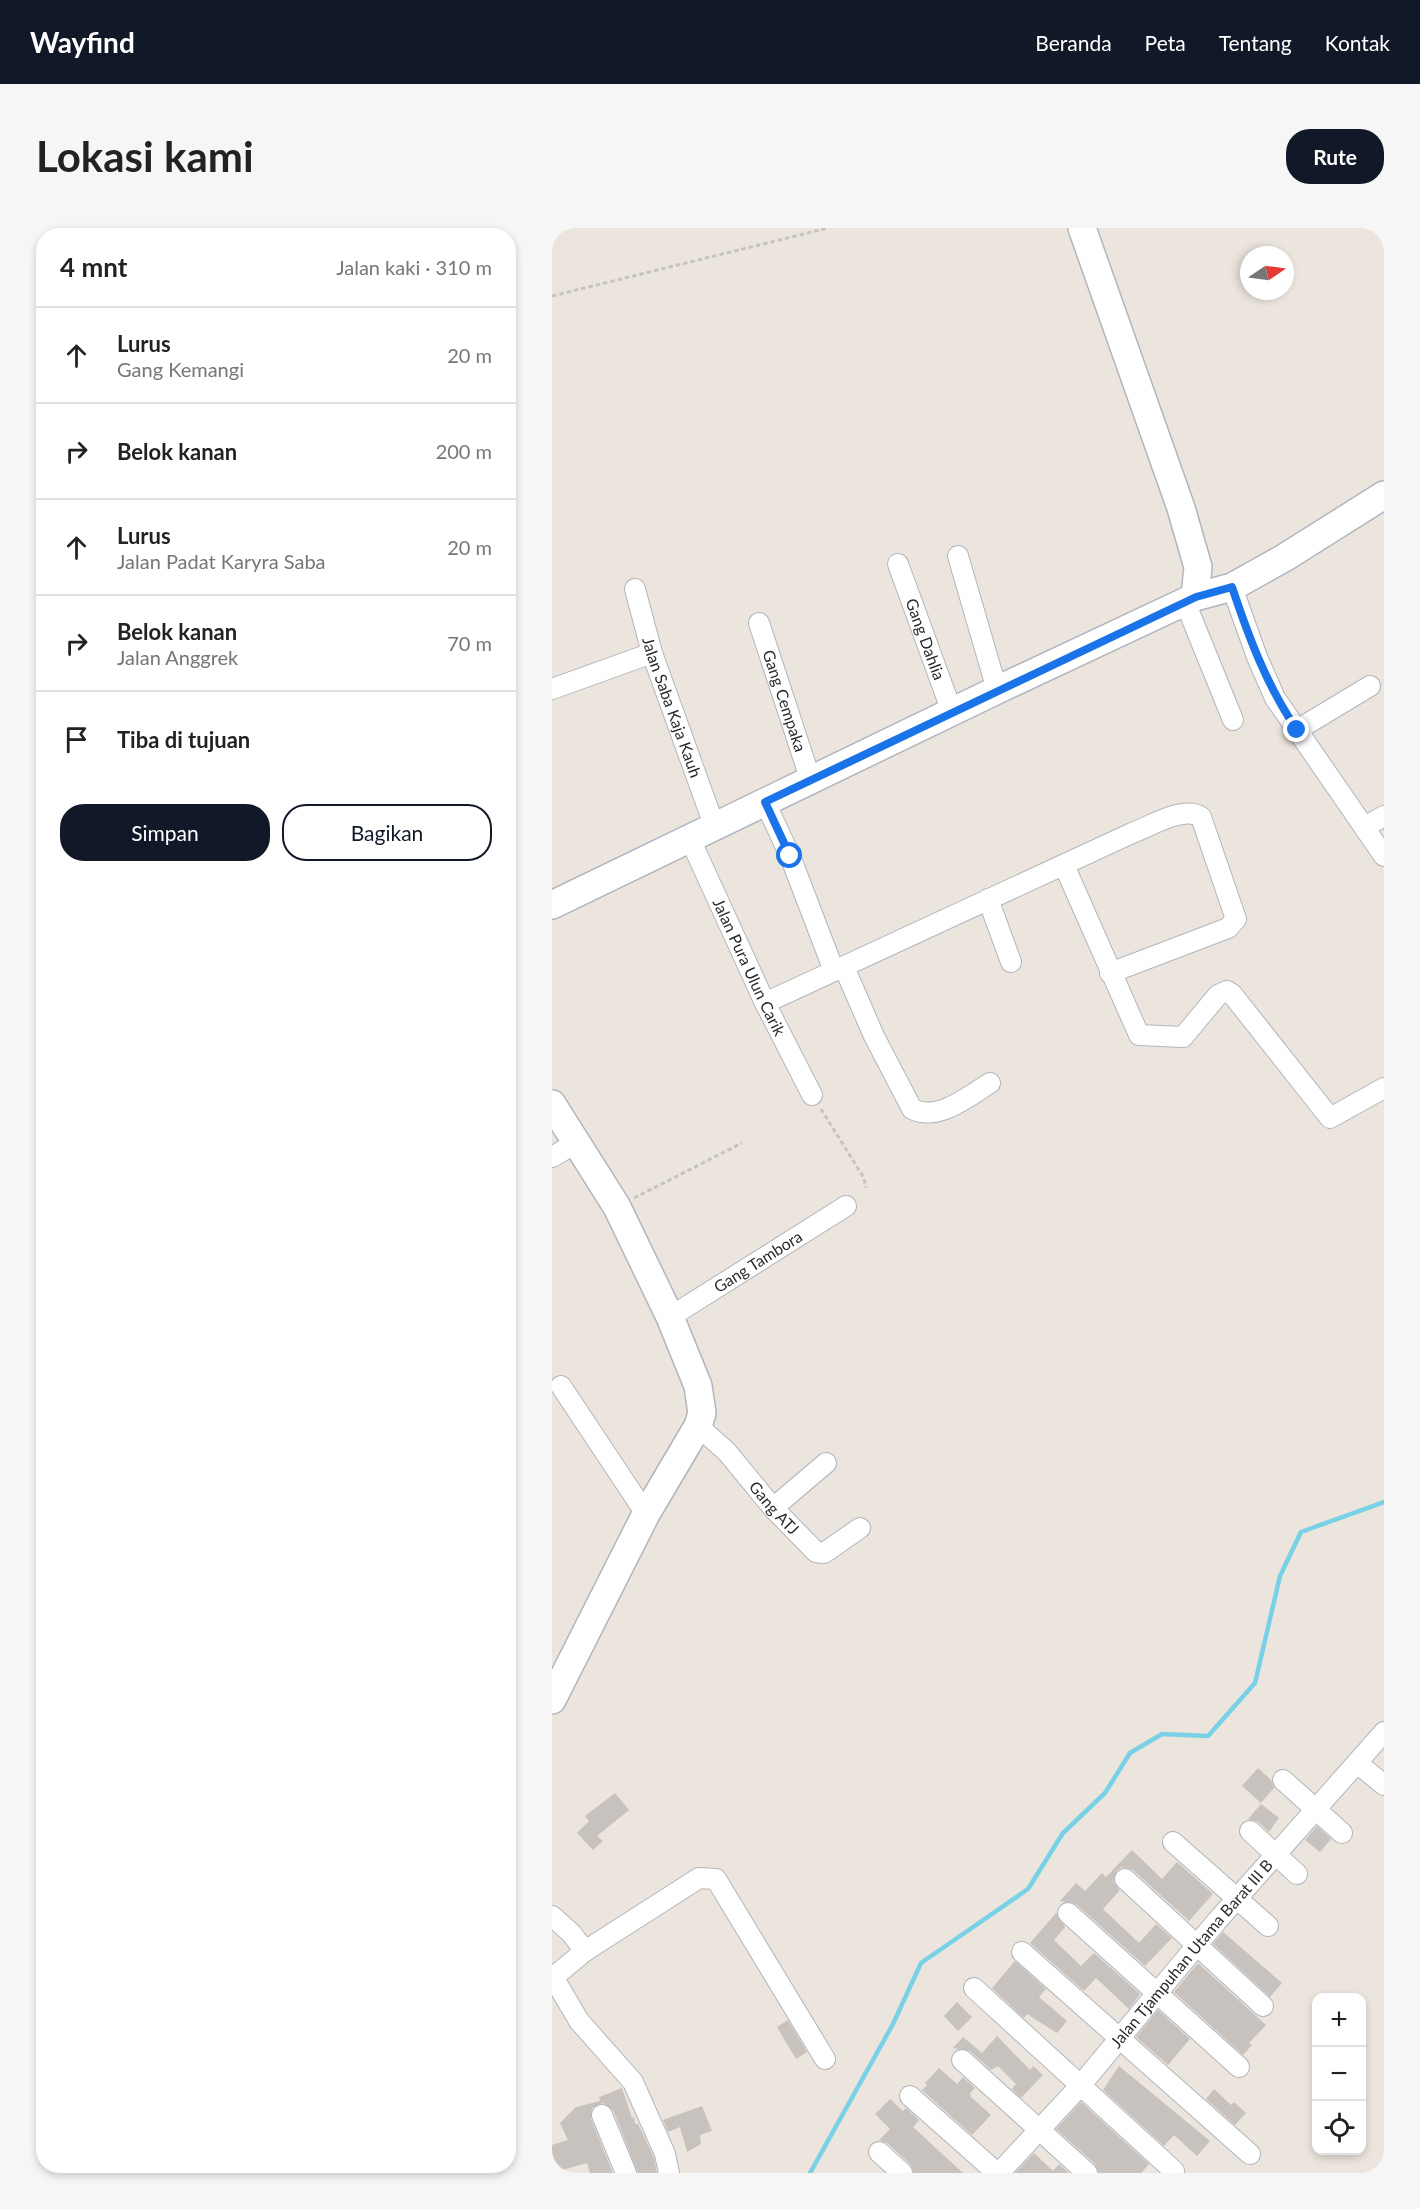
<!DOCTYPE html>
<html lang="id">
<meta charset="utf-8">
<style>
:root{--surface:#fff;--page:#f6f6f6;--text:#222;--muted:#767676;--line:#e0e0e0;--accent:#111827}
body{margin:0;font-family:Lato,sans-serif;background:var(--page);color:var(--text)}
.controls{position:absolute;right:18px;bottom:18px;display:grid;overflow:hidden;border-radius:12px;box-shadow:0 3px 9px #0003}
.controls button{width:54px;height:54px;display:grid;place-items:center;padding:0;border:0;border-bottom:2px solid var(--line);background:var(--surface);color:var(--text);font:30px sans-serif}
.compass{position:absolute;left:688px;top:18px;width:54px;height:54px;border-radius:50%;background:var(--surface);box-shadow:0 3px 9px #0003;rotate:77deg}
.stop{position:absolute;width:18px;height:18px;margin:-14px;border:4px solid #1a73e8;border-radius:50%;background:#fff}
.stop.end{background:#1a73e8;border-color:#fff;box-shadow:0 2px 6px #0008}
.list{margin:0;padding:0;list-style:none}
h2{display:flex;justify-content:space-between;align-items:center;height:78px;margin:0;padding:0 24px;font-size:26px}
h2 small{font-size:20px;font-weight:400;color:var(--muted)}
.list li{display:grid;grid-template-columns:39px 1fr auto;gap:18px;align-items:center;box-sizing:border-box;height:96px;padding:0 24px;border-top:2px solid var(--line)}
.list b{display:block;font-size:22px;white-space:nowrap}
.list p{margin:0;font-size:20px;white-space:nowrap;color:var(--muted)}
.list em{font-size:20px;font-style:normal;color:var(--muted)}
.actions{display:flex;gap:12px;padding:18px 24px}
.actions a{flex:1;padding:14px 0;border:2px solid var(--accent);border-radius:24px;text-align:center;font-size:21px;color:var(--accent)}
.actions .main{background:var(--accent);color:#fff}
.icon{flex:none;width:33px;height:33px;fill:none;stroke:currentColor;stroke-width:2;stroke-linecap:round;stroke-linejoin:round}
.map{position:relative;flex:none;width:832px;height:1945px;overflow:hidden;border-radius:24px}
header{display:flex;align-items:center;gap:36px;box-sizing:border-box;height:84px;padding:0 30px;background:var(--accent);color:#fff}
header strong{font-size:28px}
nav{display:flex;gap:33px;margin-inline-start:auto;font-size:21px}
.intro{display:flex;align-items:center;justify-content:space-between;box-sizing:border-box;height:144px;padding:0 36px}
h1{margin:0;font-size:42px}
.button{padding:15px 27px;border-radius:24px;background:var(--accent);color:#fff;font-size:21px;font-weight:700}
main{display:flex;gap:36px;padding:0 36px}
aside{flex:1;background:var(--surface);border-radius:24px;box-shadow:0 3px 9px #0003}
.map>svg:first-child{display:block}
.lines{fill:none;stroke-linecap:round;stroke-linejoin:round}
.stream{stroke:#78d1e6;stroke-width:4.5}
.building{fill:#c7c2bd}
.street-casing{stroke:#b1b5bd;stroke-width:22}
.secondary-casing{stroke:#b1b5bd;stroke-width:30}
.path{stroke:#c4c4c4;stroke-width:3;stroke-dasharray:4.5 3;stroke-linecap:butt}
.street{stroke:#fff;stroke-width:20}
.secondary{stroke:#fff;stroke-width:27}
.route{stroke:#1a73e8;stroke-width:8}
.labels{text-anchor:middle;stroke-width:6;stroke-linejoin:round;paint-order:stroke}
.street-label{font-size:16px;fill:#2b2b2b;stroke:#fff}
</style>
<header>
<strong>Wayfind</strong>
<nav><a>Beranda</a><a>Peta</a><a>Tentang</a><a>Kontak</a></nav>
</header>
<div class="intro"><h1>Lokasi kami</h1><a class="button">Rute</a></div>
<main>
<aside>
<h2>4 mnt<small>Jalan kaki · 310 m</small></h2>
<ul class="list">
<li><svg class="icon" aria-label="ahead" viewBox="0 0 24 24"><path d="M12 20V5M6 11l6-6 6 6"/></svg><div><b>Lurus</b><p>Gang Kemangi</p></div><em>20 m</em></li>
<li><svg class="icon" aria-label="right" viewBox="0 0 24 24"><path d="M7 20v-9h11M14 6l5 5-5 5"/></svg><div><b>Belok kanan</b></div><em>200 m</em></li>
<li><svg class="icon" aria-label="ahead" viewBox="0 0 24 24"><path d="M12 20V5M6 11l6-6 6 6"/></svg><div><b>Lurus</b><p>Jalan Padat Karyra Saba</p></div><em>20 m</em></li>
<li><svg class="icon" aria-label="right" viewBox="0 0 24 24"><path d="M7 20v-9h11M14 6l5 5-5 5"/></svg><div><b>Belok kanan</b><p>Jalan Anggrek</p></div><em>70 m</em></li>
<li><svg class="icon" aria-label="arrive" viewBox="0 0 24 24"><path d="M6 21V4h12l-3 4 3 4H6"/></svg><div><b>Tiba di tujuan</b></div></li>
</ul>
<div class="actions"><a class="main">Simpan</a><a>Bagikan</a></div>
</aside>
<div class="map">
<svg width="832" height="1945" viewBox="0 0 832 1945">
<rect width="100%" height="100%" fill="#ece5de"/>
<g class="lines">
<path class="stream" d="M258,1945L341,1796L369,1735L476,1661L511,1605L553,1565L578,1525L610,1506L656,1508L703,1455L728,1348L749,1304L832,1274"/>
</g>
<path class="building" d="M706,1540L719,1552L722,1560L709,1575L690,1558Z
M63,1565L77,1582L45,1608L51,1613L41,1622L25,1605L37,1593L33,1588Z
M709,1576L727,1590L717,1604L706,1594L696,1591Z
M765,1598L779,1611L768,1624L753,1612Z
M580,1622L610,1651L625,1634L661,1666L637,1693L581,1642L570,1639L565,1642L561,1654L568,1662L551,1681L587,1715L604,1696L620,1710L593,1738L524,1676L508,1673L524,1655L533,1663L550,1645L554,1649Z
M504,1685L513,1699L502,1712L529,1738L542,1725L588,1766L577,1781L544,1750L532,1763L478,1715Z
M671,1704L730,1755L718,1769L661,1716Z
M463,1733L494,1761L487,1769L515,1793L505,1805L475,1786L472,1790L440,1760Z
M646,1735L714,1797L697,1815L700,1817L691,1827L622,1764Z
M405,1774L420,1789L406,1803L392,1788Z
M606,1782L638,1811L616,1837L584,1809Z
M236,1792L255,1824L244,1831L225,1799Z
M445,1808L478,1842L481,1838L491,1847L469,1870L460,1861L464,1856L446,1838L439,1842L418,1823L401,1820L411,1809L430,1825Z
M567,1838L658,1913L645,1928L622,1907L612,1918L551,1862Z
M387,1840L405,1856L411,1849L423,1860L418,1865L419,1869L439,1887L420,1907L370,1862L375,1857L373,1855Z
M70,1860L80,1890L82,1889L83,1896H86L102,1930L105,1945H86L61,1882L51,1875L40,1880L39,1891L61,1945H38L35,1935L0,1945V1917L16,1912L8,1895L24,1879L48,1873L47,1869Z
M662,1861L679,1877L682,1874L694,1885L683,1897L654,1871Z
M338,1871L351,1883L354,1880L367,1892L361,1899L411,1945H362L358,1936L335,1915L327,1912L338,1901L323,1886Z
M529,1874L597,1936L589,1945H547L543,1936L504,1901Z
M150,1878L160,1903L148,1907L149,1916L135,1924L128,1899L116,1904L111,1892Z
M482,1925L501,1943L507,1936L517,1945H463Z"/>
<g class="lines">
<defs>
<g id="street">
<path d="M406,328L445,462"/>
<path id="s1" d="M346,336L400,484"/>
<path d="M680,359L705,429L723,470L832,628"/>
<path id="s2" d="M83,361L100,425L162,597"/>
<path d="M633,374L681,492"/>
<path id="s3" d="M207,395L259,553"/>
<path d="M0,461L100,425"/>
<path d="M745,502L818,458"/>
<path d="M213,574L238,628L282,743"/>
<path d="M813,599L832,588"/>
<path id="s4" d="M138,611L213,775L260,867"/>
<path d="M512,637L587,807L631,809L666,767L675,763L680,766L778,890L832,860"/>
<path d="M436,671L459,734"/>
<path d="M292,739L322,808L360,881C386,894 417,868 438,855"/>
<path d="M213,775L580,605C597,599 632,577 649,589L684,691L676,700L558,745"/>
<path d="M0,929L24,915"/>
<path id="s5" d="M118,1089L294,978"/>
<path d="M9,1158L94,1286"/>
<path id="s6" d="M146,1198L175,1224L221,1280L264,1324L272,1325L308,1300"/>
<path d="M221,1280L274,1235"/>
<path d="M805,1535L832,1557"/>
<path d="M731,1552L790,1605"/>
<path d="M698,1603L745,1646"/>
<path d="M621,1614L716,1698"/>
<path d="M573,1651L711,1778"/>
<path d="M516,1685L687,1839"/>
<path d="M0,1688L19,1705L33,1723"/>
<path d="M470,1724L698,1926"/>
<path d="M422,1760L622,1943"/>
<path d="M410,1832L535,1945"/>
<path d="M358,1868L445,1945"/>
<path d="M50,1887L74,1945"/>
<path d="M327,1924L350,1945"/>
<path d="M117,1945L113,1926L81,1854L27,1793L3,1752L4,1747L33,1723L147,1650L164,1651L273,1831"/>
<path id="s7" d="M447,1945L528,1858L665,1693L832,1504"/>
</g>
<path id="secondary" d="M530,0L629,280L646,339L643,369
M0,677L445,462L643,369L680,359L732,330L832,267
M0,876L65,979L118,1089L146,1158L150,1185L146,1198L94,1286L0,1472"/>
</defs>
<use href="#street" class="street-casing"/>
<use href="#secondary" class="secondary-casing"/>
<path class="path" d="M0,68L276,0
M269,881L312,950L314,960
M82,970L190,915"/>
<use href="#street" class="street"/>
<use href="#secondary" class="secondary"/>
</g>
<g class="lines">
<path class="route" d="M238,628L213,574L644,369L680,359C697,410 715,458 745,502"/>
</g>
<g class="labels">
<g class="street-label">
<text dy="6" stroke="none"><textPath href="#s1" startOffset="80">Gang Dahlia</textPath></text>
<text dy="6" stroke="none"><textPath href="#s3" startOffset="82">Gang Cempaka</textPath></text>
<text dy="6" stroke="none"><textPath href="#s2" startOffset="124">Jalan Saba Kaja Kauh</textPath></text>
<text dy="6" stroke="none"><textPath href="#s4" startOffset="141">Jalan Pura Ulun Carik</textPath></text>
<text dy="6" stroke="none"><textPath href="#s5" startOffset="104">Gang Tambora</textPath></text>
<text dy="6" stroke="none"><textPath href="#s6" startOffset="112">Gang ATJ</textPath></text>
<text dy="6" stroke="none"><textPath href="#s7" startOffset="292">Jalan Tjampuhan Utama Barat III B</textPath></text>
</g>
</g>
</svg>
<div class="controls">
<button>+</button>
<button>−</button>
<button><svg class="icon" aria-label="locate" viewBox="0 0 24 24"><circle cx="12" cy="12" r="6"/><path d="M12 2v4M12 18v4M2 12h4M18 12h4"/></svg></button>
</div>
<svg class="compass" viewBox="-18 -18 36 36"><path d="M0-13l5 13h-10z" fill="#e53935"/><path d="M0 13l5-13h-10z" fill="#767676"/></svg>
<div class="stop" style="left:238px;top:628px"></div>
<div class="stop end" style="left:745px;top:502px"></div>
</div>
</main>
